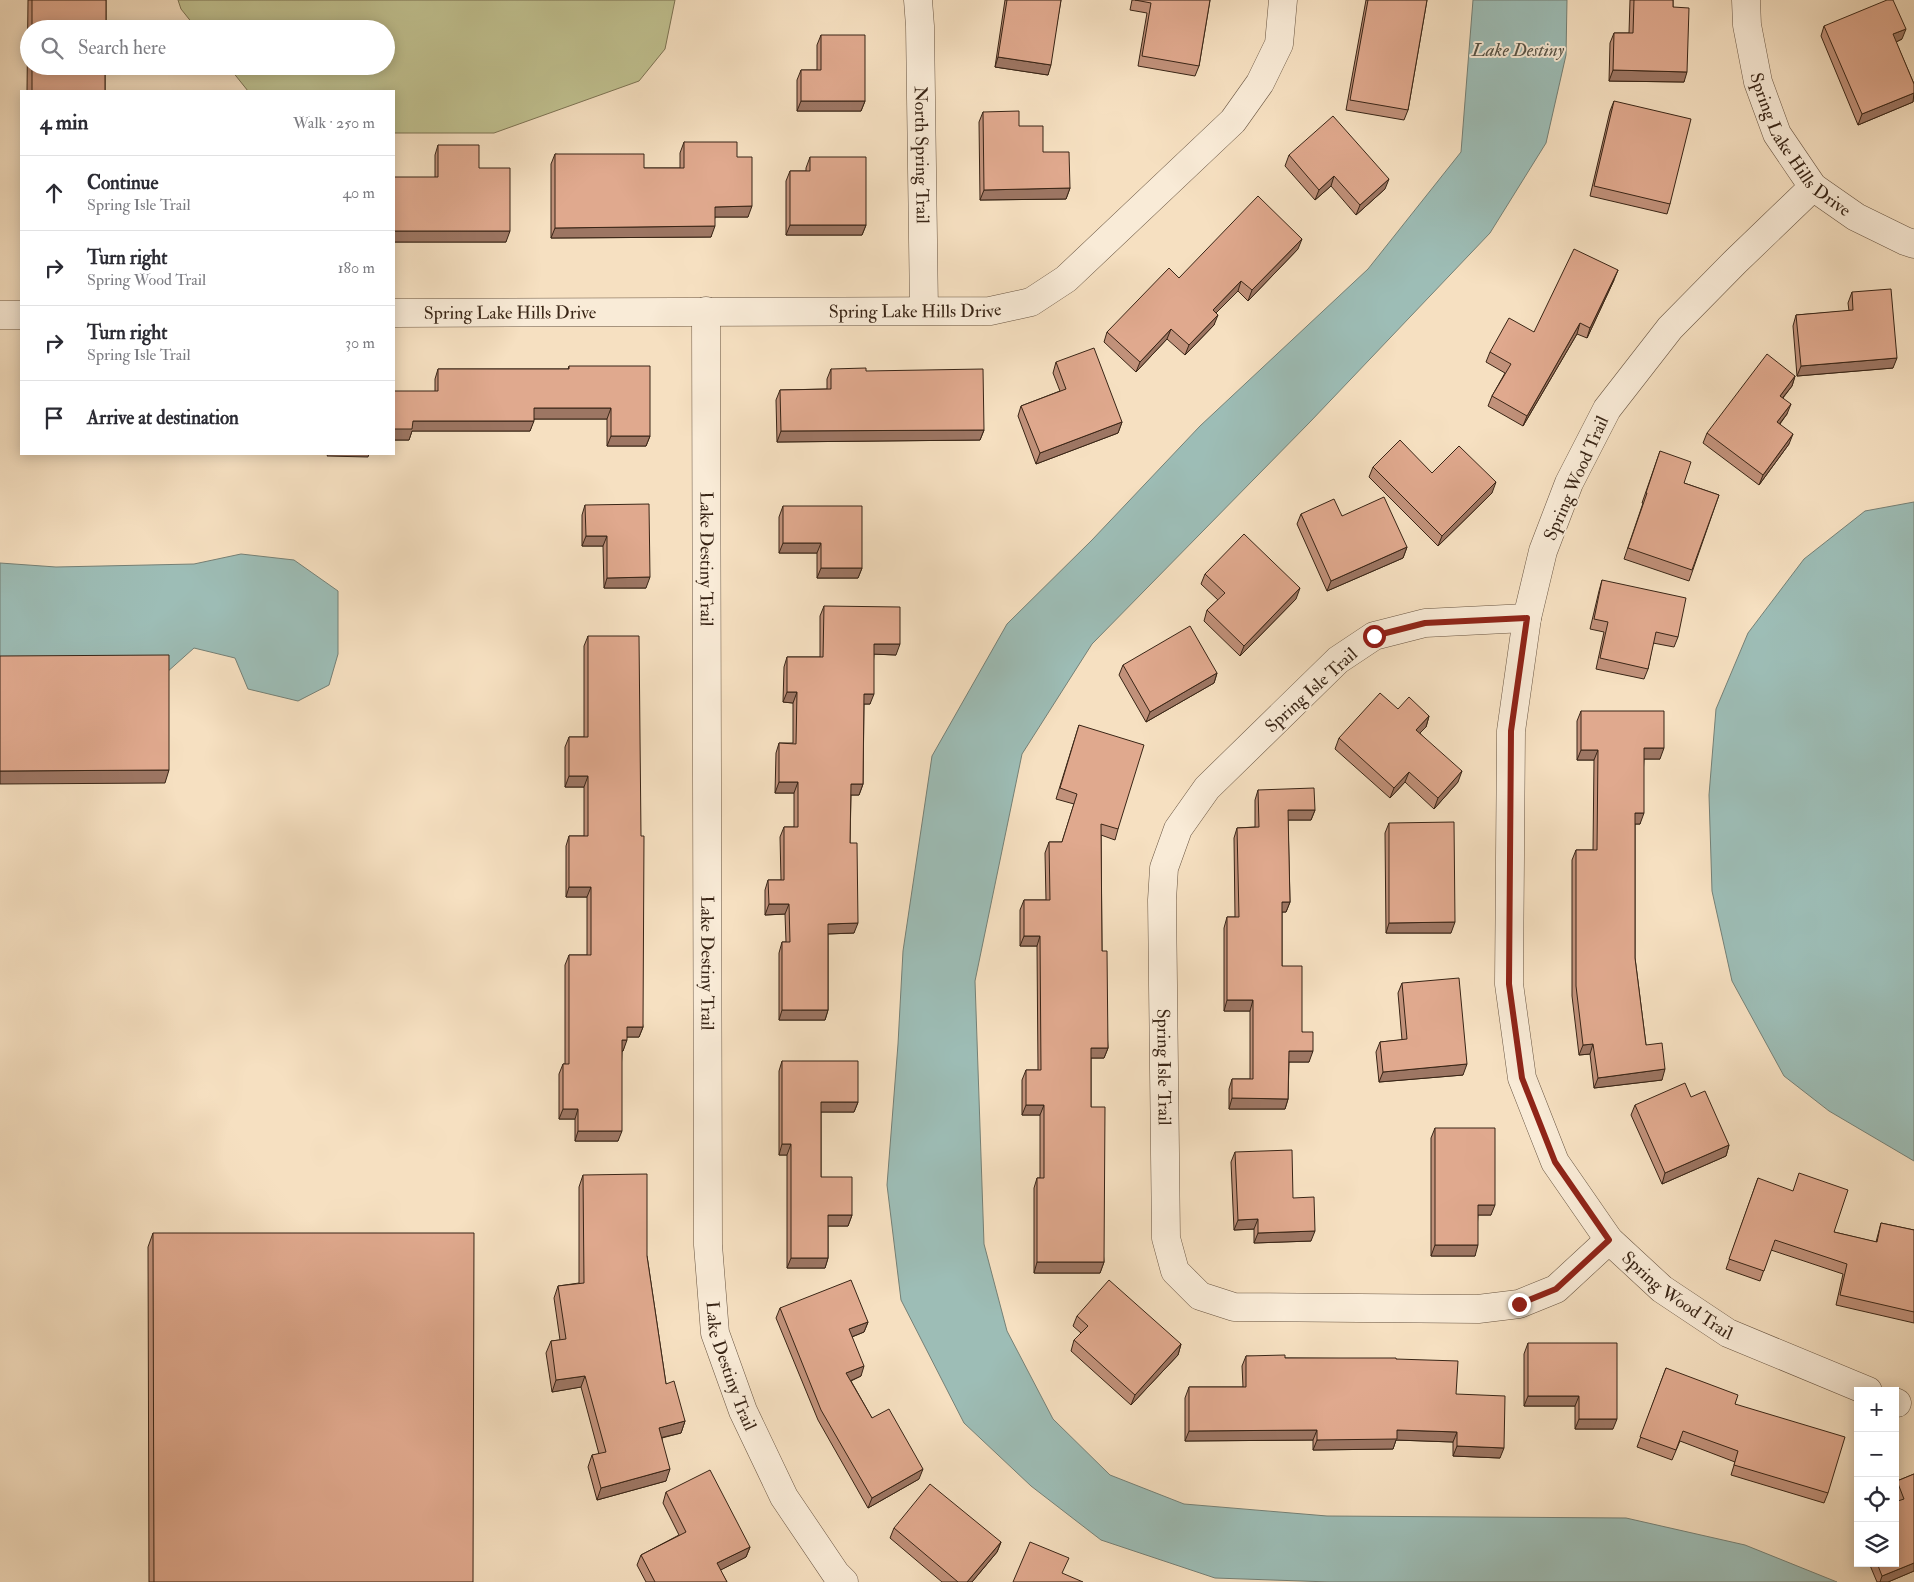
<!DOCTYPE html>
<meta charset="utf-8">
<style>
:root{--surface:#fff;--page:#f2f2f3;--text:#2b2b33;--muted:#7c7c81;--line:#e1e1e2}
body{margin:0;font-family:"IM FELL Double Pica",serif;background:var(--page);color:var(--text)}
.controls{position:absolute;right:15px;bottom:15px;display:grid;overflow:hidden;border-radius:0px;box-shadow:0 2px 12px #0003}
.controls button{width:45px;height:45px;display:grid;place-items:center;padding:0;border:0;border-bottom:1px solid var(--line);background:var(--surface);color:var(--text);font:25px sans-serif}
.stop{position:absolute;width:15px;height:15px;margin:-11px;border:4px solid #8f2418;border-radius:50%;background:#fff}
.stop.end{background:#8f2418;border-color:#fff;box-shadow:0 1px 5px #0008}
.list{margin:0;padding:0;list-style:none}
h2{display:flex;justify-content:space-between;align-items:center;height:65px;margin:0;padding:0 20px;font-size:21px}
h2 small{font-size:16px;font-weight:400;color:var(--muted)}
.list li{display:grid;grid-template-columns:32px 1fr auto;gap:15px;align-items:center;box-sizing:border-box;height:75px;padding:0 20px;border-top:1px solid var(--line)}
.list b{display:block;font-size:19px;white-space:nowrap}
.list p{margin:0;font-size:16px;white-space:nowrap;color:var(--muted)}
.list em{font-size:16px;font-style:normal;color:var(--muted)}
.icon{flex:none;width:28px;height:28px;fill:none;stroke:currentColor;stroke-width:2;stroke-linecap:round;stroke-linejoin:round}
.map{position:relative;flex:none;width:1914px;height:1582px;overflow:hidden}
.search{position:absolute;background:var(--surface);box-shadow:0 2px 12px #0003;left:20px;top:20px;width:375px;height:55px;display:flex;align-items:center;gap:12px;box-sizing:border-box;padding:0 18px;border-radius:28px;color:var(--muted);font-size:19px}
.panel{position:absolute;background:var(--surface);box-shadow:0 2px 12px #0003;left:20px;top:90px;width:375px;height:365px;border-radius:0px}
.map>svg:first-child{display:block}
.green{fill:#c0c190;stroke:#7c7353}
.water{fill:#9dbdb6;stroke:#758076}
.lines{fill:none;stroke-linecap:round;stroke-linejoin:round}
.minor-casing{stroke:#685441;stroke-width:29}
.minor{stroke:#f9ebd7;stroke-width:28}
.wall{fill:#c1917a;stroke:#392516}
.shaded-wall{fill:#9d7663;stroke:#392516}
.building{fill:#e0a98e;stroke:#392516}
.route{stroke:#8f2418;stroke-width:6}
.labels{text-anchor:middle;stroke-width:4;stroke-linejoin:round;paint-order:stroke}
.street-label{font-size:18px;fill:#392516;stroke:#f9ebd7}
.water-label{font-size:19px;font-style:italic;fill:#575346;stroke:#f9ebd7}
</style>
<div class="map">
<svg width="1914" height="1582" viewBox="0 0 1914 1582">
<rect width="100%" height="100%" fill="#f6e0c1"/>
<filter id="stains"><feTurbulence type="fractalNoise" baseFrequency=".004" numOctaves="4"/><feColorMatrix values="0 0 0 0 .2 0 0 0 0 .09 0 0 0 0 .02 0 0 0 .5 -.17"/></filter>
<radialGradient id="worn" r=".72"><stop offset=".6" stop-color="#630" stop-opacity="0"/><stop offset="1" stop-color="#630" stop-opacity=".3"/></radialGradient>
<path class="green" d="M178,0H675L665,49L639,81L494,133H394V91H248L228,66H386V29H197L181,9Z"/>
<path class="water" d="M1473,0H1567L1566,55L1546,143L1490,233L1310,422L1092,644L1022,754L975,981L984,1244L1007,1331L1053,1419L1110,1475L1184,1504L1327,1516L1626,1518L1745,1545L1837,1582H1330L1215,1578L1101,1540L1031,1486L964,1423L901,1300L887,1185L898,1044L903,951L932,756L1007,624L1092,540L1200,426L1368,269L1461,152Z
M1914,502V1161L1829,1111L1784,1076L1732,981L1712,891L1709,795L1716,709L1748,633L1804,559L1865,511Z
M241,554L294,560L338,591V654L329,685L298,701L248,689L235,658L194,648L166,673L0,676V563L56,567L194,564Z"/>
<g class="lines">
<defs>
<g id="minor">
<path id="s1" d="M918,0L920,26L924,310"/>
<path id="s2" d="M1746,0L1747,25L1758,82L1777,134L1813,187L1856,217L1905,241L1914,244"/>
<path id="s3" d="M1813,187L1735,262L1670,328L1607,409L1569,483L1543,551L1527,618L1511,731L1509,984L1522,1078L1555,1162L1609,1240L1662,1289L1728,1333L1868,1391"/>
<path id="s4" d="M706,311L708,1245L715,1333L743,1411L784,1497L836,1574L844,1582"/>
<path id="s5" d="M394,313L990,311L1031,302L1066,279L1233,121L1260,83L1279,44L1283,0"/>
<path d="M0,315H21"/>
<path id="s6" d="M1527,618L1425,623L1374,636L1338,660L1207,788L1178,829L1164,868L1162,900L1166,1238L1175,1271L1200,1296L1234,1307L1478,1309L1519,1304L1556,1289L1609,1240"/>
<path d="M1895,1402L1897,1403"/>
</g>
</defs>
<use href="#minor" class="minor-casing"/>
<use href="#minor" class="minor"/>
</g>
<path class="wall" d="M28,0H106V29H29V66H105V91H27Z
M1005,0H1061L1048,75L995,67Z
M1132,0H1210L1199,66L1195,76L1138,66L1147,13L1130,10Z
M1366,0H1427L1408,110L1404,120L1346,110Z
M1630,0H1673V7L1684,82L1609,81L1610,43L1614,33H1629Z
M1824,26L1902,39L1896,42L1914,84L1913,102L1858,125L1821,36Z
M821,35L865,101L861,111H797V80L801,70H817V45Z
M1614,101L1670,204L1667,214L1590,196L1610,111Z
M983,112L1019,126L1043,152L1070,188L1066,199L980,200L979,122Z
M684,142L737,157L748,217H715L711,237L551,238V164L555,154L644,168H680V153Z
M438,145L479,168L506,242H394L435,177V155Z
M1289,155L1385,189L1356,215L1331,186L1315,200L1285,166Z
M810,157L866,225L862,235H786V181L790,171H806V168Z
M1298,249L1248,301L1238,291L1216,313L1214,325L1185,355L1167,339L1136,372L1104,342L1107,332L1179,278Z
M1614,280L1587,338L1577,334L1523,426L1488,406L1492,396L1505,373L1486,362L1490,352L1534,332Z
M1852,292L1893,368L1797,376L1793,326L1796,315L1849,311L1848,303Z
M1056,362L1122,422L1118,433L1036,464L1018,416L1021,406L1060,391L1053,373Z
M569,366L650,436L646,446H607V419H534L530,431H412L409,440H394L435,391V379L438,369H568Z
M831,369L984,430L980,440L777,442L776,400L780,390L827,389V379Z
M1795,376L1792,386L1783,398L1787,414L1780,424L1789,444L1759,485L1703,443L1707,433Z
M1660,451L1684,483L1719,495L1689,581L1624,559L1643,503H1642Z
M1373,467L1432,473L1492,493L1438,546L1369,477Z
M585,505L646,588H604L603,546H582V515Z
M783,506L862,568L858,578H817V553H779V517Z
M1301,514L1342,516L1407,547L1403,558L1327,591L1297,524Z
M1205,574L1296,599L1240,656L1204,621L1207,610L1218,600L1201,584Z
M1602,580L1678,637L1674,647L1653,643L1648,669L1644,679L1596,669L1604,632L1590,629L1599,591Z
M824,606L896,655L874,654L870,704H864L863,784L859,795H851L850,843L854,933L828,934V1010L825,1020H779V953L782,942H786L785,914L765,915V890L768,880H781L780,837L784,827H794V793H775L776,753L779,743H793V703L783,702L784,667L787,657H820V616Z
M588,636L643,1027L639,1037H627L623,1051H622L618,1141H575V1119H559V1074L563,1064H565V965L569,955H587V897H566V846L569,836H584V787H565V747L569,737H584V646Z
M1123,665L1217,673L1214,683L1146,722L1119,675Z
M1398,709L1429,716L1426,727L1420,733L1458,782L1434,809L1405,782L1390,798L1335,749L1339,738Z
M1581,711L1660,759H1644L1640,824H1635V958L1646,1045L1662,1080L1594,1088L1590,1054L1579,1055L1572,996V860L1576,850H1593L1594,760H1577V721Z
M1079,725L1118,829L1115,840L1101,835L1102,951L1108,1048L1104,1058H1091V1107L1104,1262L1100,1273H1034V1188L1037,1178H1040V1115H1022V1080L1026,1070H1038L1037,946H1020V910L1024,900H1046L1045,853L1049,842H1062L1074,804L1056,799Z
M1258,790L1315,810L1311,820H1288L1290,902L1286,912H1282V966L1302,1032L1309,1062H1289L1288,1099L1285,1109H1229V1089L1232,1079H1250V1011H1224V928L1227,917H1235L1234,838L1237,828L1255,827V800Z
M1389,823L1451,933H1386L1385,833Z
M1402,983L1463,1075L1379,1082L1376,1052L1380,1042L1402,1040L1398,993Z
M782,1061L858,1102L854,1112H821V1177L852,1215L848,1226H828V1258L825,1268H787V1155H779V1071Z
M1635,1105L1729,1145L1726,1156L1662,1184L1631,1115Z
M1435,1128L1491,1215H1478L1475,1256H1431V1138Z
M1235,1152L1311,1241L1254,1243V1229L1234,1230L1231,1162Z
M583,1175L647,1256L666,1384L685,1421L681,1433L662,1438L666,1481L597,1500L588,1467L592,1455L599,1454L581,1387L552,1392L546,1353L551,1341L560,1340L554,1298L558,1286L579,1283V1187Z
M1758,1178L1834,1232L1876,1242L1881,1223L1914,1230V1323L1836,1305L1843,1274L1771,1250L1760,1281L1726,1269Z
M153,1233L473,1582H149L148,1247Z
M780,1308L868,1322L864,1332L852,1337L861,1376L851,1381L872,1418L919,1479L868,1508L818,1420L776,1318Z
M1077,1316L1181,1344L1178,1355L1131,1405L1071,1351L1074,1340L1081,1333L1073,1326Z
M1528,1343L1613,1429H1575V1406H1524V1354Z
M1246,1356L1285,1358L1396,1359L1456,1394L1500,1458L1453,1456V1442L1396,1440L1393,1449L1313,1450V1440L1185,1441V1398L1189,1387H1243L1242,1366Z
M1666,1368L1735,1404L1828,1493L1824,1503L1731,1475L1735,1462L1680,1441L1672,1460L1637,1447Z
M1914,1474V1571L1888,1582H1877L1869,1563H1895L1897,1502L1895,1498V1485L1897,1481Z
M666,1492L750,1547L746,1557L720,1570L727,1582H646L637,1565L641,1555L679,1535L663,1503Z
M1858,1519V1536L1855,1528Z
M894,1528L1001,1542L997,1552L972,1582H942L890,1538Z"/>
<path class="shaded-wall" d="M1906,29L1902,39L1890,45L1893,34Z
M998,57L1051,65L1048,75L995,67Z
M1613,70L1687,72L1684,82L1609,81Z
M1914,93L1913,102L1858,125L1862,114Z
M801,101H865L861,111H797Z
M1334,176L1331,186L1315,200L1319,190Z
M1389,179L1385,189L1356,215L1360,205Z
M1070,188L1066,199L980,200L984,190Z
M752,206L748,217H711L715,207Z
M790,225H866L862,235H786Z
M715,226L711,237L551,238L555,228Z
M394,231H510L506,242H394Z
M1302,239L1298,249L1248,301L1252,290Z
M1618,270L1614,280L1587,338L1590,328Z
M1241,281L1238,291L1209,320L1213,310Z
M1218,315L1214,325L1185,355L1189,345Z
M1580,323L1577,334L1523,426L1527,416Z
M1171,329L1167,339L1136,372L1140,362Z
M1897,358L1893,368L1797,376L1801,366Z
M1795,376L1792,386L1776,406L1780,396Z
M1791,404L1787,414L1773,432L1777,422Z
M534,408H611L607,419H530Z
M413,421H534L530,431H412L409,440H394V429Z
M1122,422L1118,433L1036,464L1040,453Z
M984,430L980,440L777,442L781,431Z
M1793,434L1789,444L1759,485L1763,475Z
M611,436H650L646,446H607Z
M328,454H369L368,457L327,456Z
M1496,482L1492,493L1438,546L1442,536Z
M586,536H607L603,546H582Z
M783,543H821L817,553H779Z
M1407,547L1403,558L1327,591L1331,581Z
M821,568H862L858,578H817Z
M650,577L646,588H604L607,578Z
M1300,588L1296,599L1240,656L1244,646Z
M874,644H900L896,655L871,654Z
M1217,673L1214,683L1146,722L1150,712Z
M787,692H797L793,703L783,702Z
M864,694H874L870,704H860Z
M1429,716L1426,727L1413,740L1416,730Z
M1644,748H1664L1660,759H1641Z
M1581,750H1598L1594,760H1577Z
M169,770L165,783L0,784V771Z
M1462,771L1458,782L1434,809L1438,798Z
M1409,772L1405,782L1390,798L1394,788Z
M569,776H588L584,787H565Z
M779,782H798L794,793H775Z
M851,784H863L859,795H847Z
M1288,810H1315L1311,820H1284Z
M1635,813H1644L1640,824H1631Z
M569,887H591L587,897H566Z
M1282,902H1290L1286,912H1279Z
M769,904H789L785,914L765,915Z
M1455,922L1451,933H1386L1389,923Z
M858,923L854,933L825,934L828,924Z
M1024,936H1040L1037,946H1020Z
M1227,1000H1253L1250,1011H1224Z
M782,1010H828L825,1020H779Z
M627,1027H643L639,1037H623Z
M622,1040H627L623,1051H618Z
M1593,1044L1590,1054L1579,1055L1583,1045Z
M1091,1048H1108L1104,1058H1087Z
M1289,1051H1313L1309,1062H1285Z
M1467,1064L1463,1075L1379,1082L1383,1072Z
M1665,1069L1662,1080L1594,1088L1598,1078Z
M1232,1098L1288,1099L1285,1109H1229Z
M821,1102H858L854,1112H817Z
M1026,1105H1044L1040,1115H1022Z
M563,1109H578L575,1119H559Z
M578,1131H622L618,1141H575Z
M782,1144H791L787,1155H779Z
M1729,1145L1726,1156L1662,1184L1665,1173Z
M1478,1205H1495L1491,1215H1475Z
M828,1215H852L848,1226H825Z
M1258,1219L1254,1229L1234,1230L1238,1220Z
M1315,1231L1311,1241L1254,1243L1258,1233Z
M1435,1245H1478L1475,1256H1431Z
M791,1258H828L825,1268H787Z
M1037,1262H1104L1100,1273H1034Z
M868,1322L864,1332L846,1339L849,1329Z
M1181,1344L1178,1355L1131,1405L1135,1395Z
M864,1366L861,1376L843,1384L846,1373Z
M585,1376L581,1387L552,1392L556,1380Z
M1528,1396H1579L1575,1406H1524Z
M1579,1419H1617L1613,1429H1575Z
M685,1421L681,1433L655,1439L659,1428Z
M1317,1430L1313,1440L1185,1441L1189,1431Z
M1397,1430L1457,1432L1453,1442L1396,1440L1393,1449L1313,1450L1317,1440Z
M1457,1446L1504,1448L1500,1458L1453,1456Z
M670,1469L666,1481L597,1500L601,1488Z
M923,1469L919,1479L868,1508L872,1498Z
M1001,1542L997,1552L972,1582H967Z
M750,1547L746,1557L713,1574L717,1563Z
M1914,1563V1571L1888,1582H1880L1882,1576Z"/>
<path class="building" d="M32,0H106V29H32Z
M1007,0H1061L1051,65L998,57Z
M1135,0H1210L1199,66L1142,56L1151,3Z
M1368,0H1427L1408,110L1350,100Z
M1634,0H1673V7L1689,8L1687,72L1613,70L1614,33H1633Z
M1887,0H1893L1906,29L1893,34L1914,84V93L1862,114L1824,26Z
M821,35H865V101H801V70H821Z
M32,66H105V91H32Z
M1614,101L1691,119L1670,204L1594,186Z
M1019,111V126H1043V152H1069L1070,188L984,190L983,112Z
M1333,116L1389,179L1360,205L1334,176L1319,190L1289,155Z
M684,142H737V157H752V206L715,207V226L555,228V154H644V168H684Z
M438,145H479V168H510V231H394V177H438Z
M810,157H866V225H790V171H810Z
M1258,196L1302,239L1252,290L1241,281L1213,310L1218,315L1189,345L1171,329L1140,362L1107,332L1169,268L1179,278Z
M1574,249L1618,270L1590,328L1580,323L1527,416L1492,396L1511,364L1490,352L1509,318L1534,332Z
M1891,289L1897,358L1801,366L1796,315L1853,310L1852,292Z
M1094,348L1122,422L1040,453L1021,406L1066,389L1056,362Z
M1767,354L1795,376L1780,396L1791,404L1777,422L1793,434L1763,475L1707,433Z
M569,366H650V436H611V408H534V421H413L412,429H394V391H438V369H569Z
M866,368V371L983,369L984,430L781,431L780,390L831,389V369Z
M1400,440L1432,473L1459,446L1496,482L1442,536L1373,467Z
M1660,451L1691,462L1684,483L1719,495L1692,570L1628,548L1647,493H1646Z
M1384,497L1407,547L1331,581L1301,514L1334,499L1342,516Z
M649,504L650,577L607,578V536H586L585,505Z
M783,506H862V568H821V543H783Z
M1244,534L1300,588L1244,646L1207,610L1225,593L1205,574Z
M1602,580L1686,598L1678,637L1656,632L1648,669L1600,658L1608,622L1594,619Z
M824,606L900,607V644H874V694H864L863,784H851L850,843H857L858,923L828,924V1010H782V942H790L789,904H769L768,880H784V827H798V782H779V743L796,744L797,692H787V657H823Z
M1190,626L1217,673L1150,712L1123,665Z
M588,636H639L641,836H644L643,1027H627V1040H622V1131H578V1109H563V1064H569V955H591V887H569V836H588V776H569V737H588Z
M169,655V770L0,771V656Z
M1380,693L1398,709L1409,697L1429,716L1416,730L1462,771L1438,798L1409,772L1394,788L1339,738Z
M1581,711H1664V748H1644V813H1635V958L1646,1045L1662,1043L1665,1069L1598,1078L1593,1044L1583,1045L1576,986V850H1597L1598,750H1581Z
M1079,725L1144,745L1118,829L1101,824L1102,951H1107L1108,1048H1091V1107H1105L1104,1262H1037V1178H1044V1105H1026V1070H1041L1040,936H1024V900H1050L1049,842H1062L1077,794L1060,788Z
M1314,788L1315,810H1288L1290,902H1282V966H1302V1032H1313V1051H1289L1288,1099L1232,1098V1079H1253V1000H1227V917H1239L1237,828L1259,827L1258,790Z
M1454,822L1455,922L1389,923V823Z
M1459,978L1467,1064L1383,1072L1380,1042L1407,1039L1402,983Z
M782,1061H858V1102H821V1177H852V1215H828V1258H791V1144H782Z
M1685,1083L1691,1097L1705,1091L1729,1145L1665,1173L1635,1105Z
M1435,1128H1495V1205H1478V1245H1435Z
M1292,1150L1293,1198L1314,1197L1315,1231L1258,1233V1219L1238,1220L1235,1152Z
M1799,1173L1848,1190L1834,1232L1877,1242L1881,1223L1914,1230V1312L1840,1295L1847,1264L1775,1240L1764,1271L1729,1259L1758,1178L1793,1191Z
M647,1174V1256L666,1384L674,1381L685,1421L659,1428L670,1469L601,1488L592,1455L606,1452L585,1376L556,1380L551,1341L566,1339L558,1286L584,1283L583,1175Z
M153,1233H474L473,1582H154Z
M851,1280L868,1322L849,1329L864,1366L846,1373L872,1418L889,1409L923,1469L872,1498L821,1410L780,1308Z
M1109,1280L1181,1344L1135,1395L1074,1340L1088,1326L1077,1316Z
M1528,1343H1617V1419H1579V1396H1528Z
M1285,1355V1358H1396V1359L1458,1361L1456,1394L1505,1396L1504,1448L1457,1446V1432L1397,1430V1439L1317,1440V1430L1189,1431V1387H1246V1356Z
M1666,1368L1738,1395L1735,1404L1845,1437L1828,1493L1734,1465L1738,1451L1683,1431L1676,1450L1640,1437Z
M710,1470L750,1547L717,1563L727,1582H655L641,1555L686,1532L666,1492Z
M1914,1474V1563L1882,1576L1877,1563H1895V1502L1904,1499L1897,1481Z
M930,1484L1001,1542L967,1582H958L894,1528Z
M1030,1542L1069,1558L1062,1573L1083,1582H1013Z"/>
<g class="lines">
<path class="route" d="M1374,636L1425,623L1527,618L1511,731L1509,984L1522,1078L1555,1162L1609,1240L1556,1289L1519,1304"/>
</g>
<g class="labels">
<g class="street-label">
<text dy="6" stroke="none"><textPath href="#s2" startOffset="160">Spring Lake Hills Drive</textPath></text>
<text dy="6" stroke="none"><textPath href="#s1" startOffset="155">North Spring Trail</textPath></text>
<text dy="6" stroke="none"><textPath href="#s5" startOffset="521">Spring Lake Hills Drive</textPath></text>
<text dy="6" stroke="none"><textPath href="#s5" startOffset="116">Spring Lake Hills Drive</textPath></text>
<text transform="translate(1576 478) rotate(-66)" y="6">Spring Wood Trail</text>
<text dy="6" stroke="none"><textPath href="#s4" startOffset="248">Lake Destiny Trail</textPath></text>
<text transform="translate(1311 690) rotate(-42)" y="6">Spring Isle Trail</text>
<text dy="6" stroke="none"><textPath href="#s4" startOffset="652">Lake Destiny Trail</textPath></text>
<text dy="6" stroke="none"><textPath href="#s6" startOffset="672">Spring Isle Trail</textPath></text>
<text dy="6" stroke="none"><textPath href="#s3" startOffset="1264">Spring Wood Trail</textPath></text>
<text dy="6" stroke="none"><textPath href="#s4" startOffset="1058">Lake Destiny Trail</textPath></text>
</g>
<g class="water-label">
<text x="1518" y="56">Lake Destiny</text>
</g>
</g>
<rect width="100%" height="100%" filter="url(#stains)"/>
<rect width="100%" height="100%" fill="url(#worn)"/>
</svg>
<div class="controls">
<button>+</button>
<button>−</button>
<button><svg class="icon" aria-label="locate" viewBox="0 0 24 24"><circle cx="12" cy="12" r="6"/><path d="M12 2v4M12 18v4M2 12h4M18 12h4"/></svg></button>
<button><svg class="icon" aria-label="layers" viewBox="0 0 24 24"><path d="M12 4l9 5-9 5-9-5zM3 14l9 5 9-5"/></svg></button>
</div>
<div class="stop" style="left:1374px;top:636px"></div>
<div class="stop end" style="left:1519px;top:1304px"></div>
<div class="search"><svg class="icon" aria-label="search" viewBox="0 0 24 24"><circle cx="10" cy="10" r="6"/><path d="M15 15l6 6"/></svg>Search here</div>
<section class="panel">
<h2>4 min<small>Walk · 250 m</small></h2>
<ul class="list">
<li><svg class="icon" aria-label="ahead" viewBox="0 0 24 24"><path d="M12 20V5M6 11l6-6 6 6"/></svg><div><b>Continue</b><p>Spring Isle Trail</p></div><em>40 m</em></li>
<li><svg class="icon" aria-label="right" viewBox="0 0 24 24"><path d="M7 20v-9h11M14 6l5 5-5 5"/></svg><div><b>Turn right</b><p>Spring Wood Trail</p></div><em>180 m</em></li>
<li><svg class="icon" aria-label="right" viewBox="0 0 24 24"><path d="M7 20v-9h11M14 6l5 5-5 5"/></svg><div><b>Turn right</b><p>Spring Isle Trail</p></div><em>30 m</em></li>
<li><svg class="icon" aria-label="arrive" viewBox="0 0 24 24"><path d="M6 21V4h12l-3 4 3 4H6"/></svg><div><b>Arrive at destination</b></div></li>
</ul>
</section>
</div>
